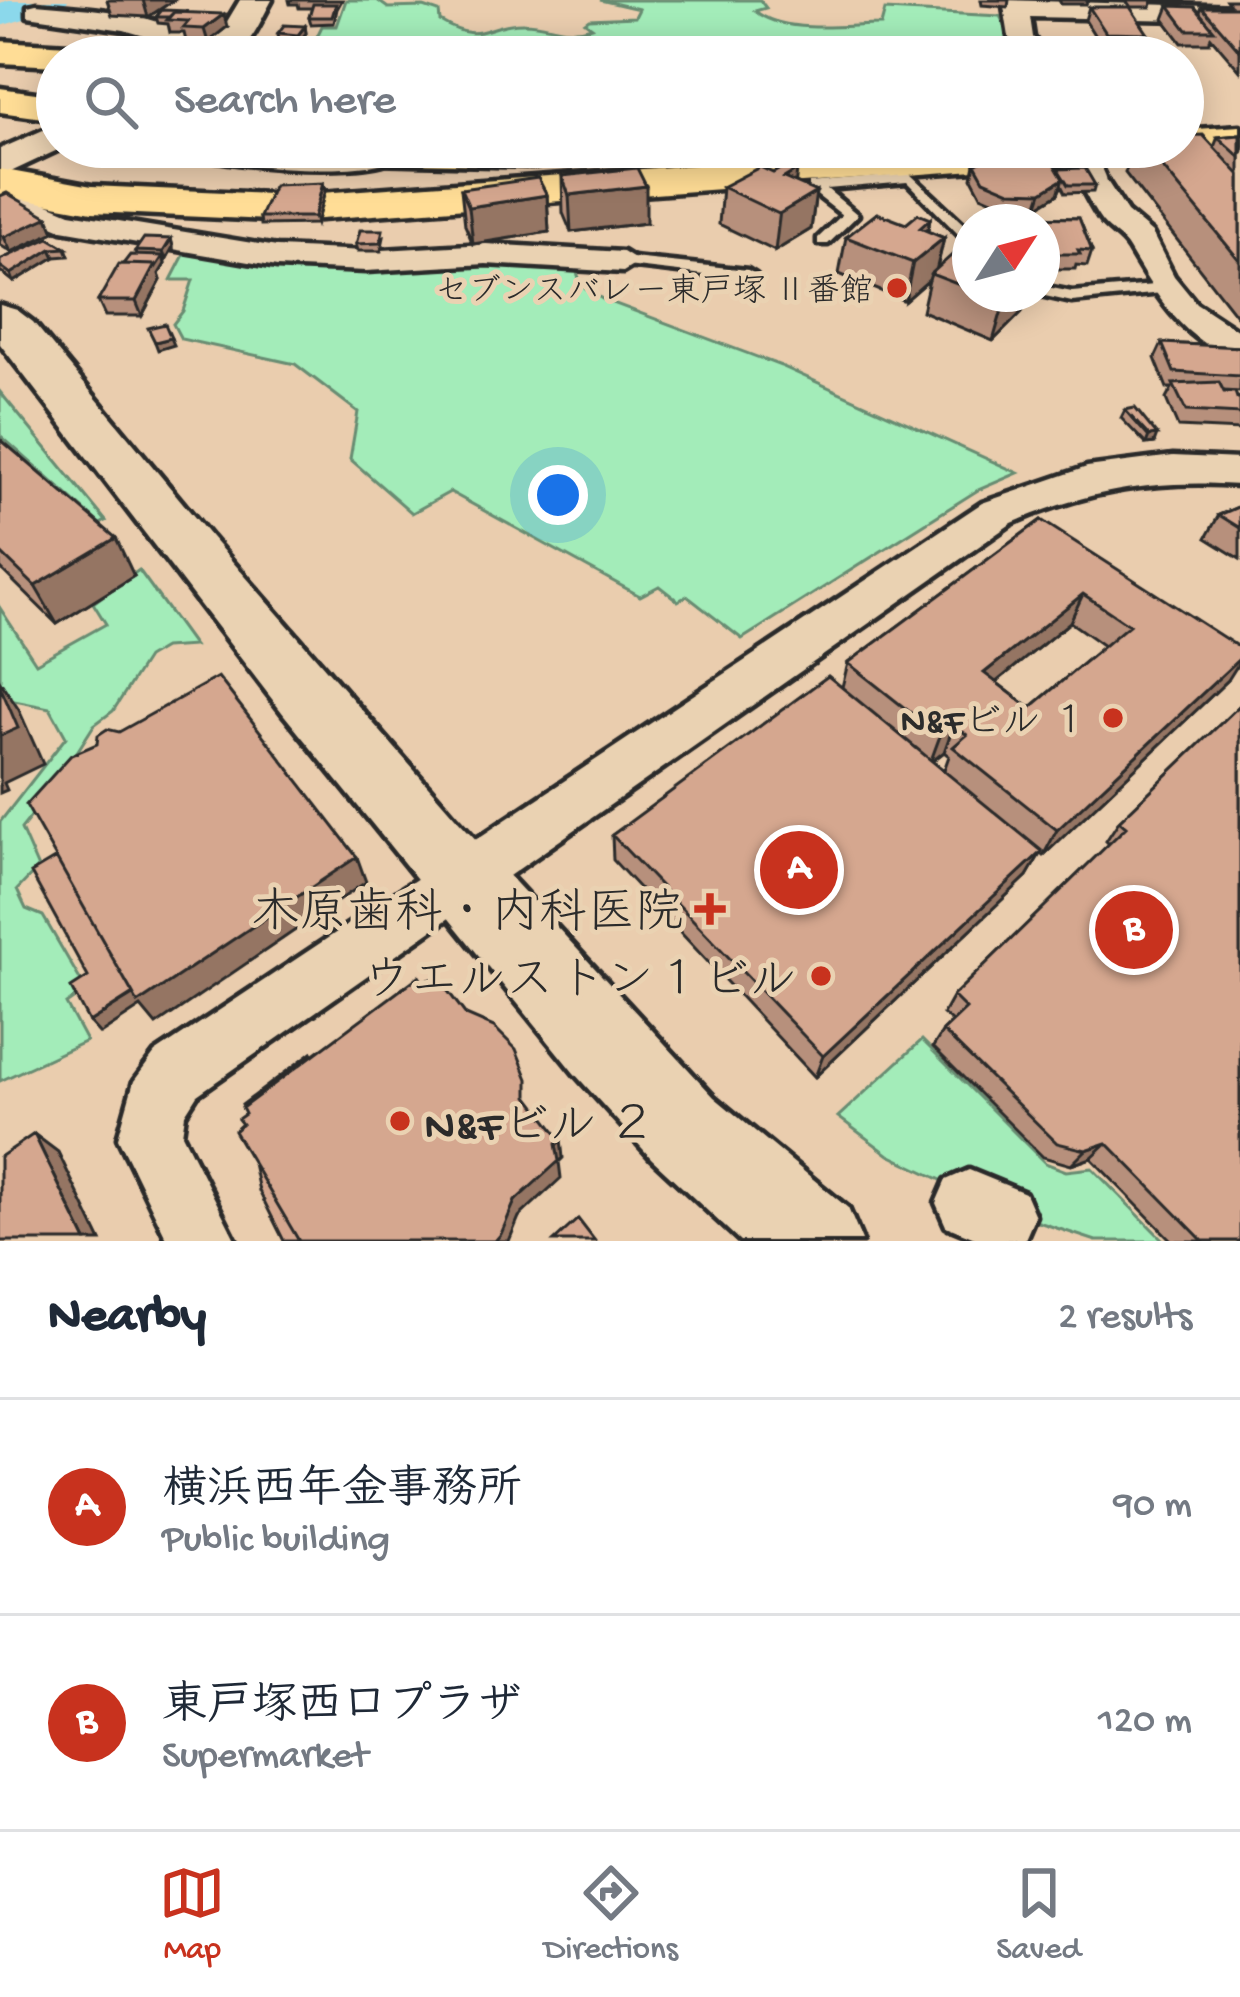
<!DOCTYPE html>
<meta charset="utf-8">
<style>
:root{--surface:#fff;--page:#f6f6f7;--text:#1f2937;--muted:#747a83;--line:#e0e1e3;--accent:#c8321e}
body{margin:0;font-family:"Gochi Hand","Klee One",sans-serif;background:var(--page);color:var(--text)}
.compass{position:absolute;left:952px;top:204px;width:108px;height:108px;border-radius:50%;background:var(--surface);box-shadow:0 6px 30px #0003;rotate:54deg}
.you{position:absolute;left:558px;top:495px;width:42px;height:42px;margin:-30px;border:9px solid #fff;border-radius:50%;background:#1a73e8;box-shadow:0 0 0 18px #1a73e833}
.badge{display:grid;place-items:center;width:78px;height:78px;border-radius:50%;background:var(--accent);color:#fff;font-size:39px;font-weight:700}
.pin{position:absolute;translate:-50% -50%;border:6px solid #fff;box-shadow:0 3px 12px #0006}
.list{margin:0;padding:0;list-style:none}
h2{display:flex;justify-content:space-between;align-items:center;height:156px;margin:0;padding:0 48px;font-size:51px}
h2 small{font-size:39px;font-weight:400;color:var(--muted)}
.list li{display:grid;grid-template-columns:78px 1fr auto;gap:36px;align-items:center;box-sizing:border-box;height:216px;padding:0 48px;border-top:3px solid var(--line)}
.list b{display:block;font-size:45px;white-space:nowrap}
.list p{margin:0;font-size:39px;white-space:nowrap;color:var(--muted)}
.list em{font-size:39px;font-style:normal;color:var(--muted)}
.icon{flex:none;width:66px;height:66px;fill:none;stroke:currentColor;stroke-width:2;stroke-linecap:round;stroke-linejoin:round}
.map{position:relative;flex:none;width:1240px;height:1241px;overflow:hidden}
.search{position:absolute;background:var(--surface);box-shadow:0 6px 30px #0003;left:36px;right:36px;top:36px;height:132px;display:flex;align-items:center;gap:30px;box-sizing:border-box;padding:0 42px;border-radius:66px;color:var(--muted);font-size:45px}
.sheet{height:588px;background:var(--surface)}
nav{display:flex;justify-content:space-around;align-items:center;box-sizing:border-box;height:168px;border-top:3px solid var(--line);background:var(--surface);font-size:33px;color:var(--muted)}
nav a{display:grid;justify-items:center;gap:6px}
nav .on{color:var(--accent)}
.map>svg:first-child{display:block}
.green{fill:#a3ecb9;stroke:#678c72;stroke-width:3}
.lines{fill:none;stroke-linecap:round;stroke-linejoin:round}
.river{fill:#8bd8eb;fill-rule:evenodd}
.lane-casing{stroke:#2b2b2b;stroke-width:9}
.street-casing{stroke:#2b2b2b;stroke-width:9}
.secondary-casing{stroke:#2b2b2b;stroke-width:9}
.highway-casing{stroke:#2b2b2b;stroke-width:9}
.lane{fill:#ead2b2;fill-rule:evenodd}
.street{fill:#ead2b2;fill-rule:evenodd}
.secondary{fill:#ead2b2;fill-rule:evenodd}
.highway{fill:#ffdd96;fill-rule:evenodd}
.street-bridge-casing{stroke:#2b2b2b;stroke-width:33;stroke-linecap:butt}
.street-bridge{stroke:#ead2b2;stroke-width:27}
.wall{fill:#b7907b;stroke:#2b2b2b;stroke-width:3;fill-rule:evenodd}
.shaded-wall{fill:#957564;stroke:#2b2b2b;stroke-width:3}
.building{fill:#d5a78f;stroke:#2b2b2b;stroke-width:3;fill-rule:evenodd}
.poi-dot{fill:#c8321e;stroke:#ead2b2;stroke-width:4.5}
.labels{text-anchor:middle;stroke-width:10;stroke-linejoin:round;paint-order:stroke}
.far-poi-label{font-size:33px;fill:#2b2b2b;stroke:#ead2b2;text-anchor:end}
.poi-label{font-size:39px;fill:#2b2b2b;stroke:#ead2b2;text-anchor:end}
.near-poi-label{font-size:48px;fill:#2b2b2b;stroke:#ead2b2;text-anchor:end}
</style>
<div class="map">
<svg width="1240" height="1241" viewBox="0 0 1240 1241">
<rect width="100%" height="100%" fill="#eacdae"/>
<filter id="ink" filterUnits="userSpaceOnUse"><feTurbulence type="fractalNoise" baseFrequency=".00833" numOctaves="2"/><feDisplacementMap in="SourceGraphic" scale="24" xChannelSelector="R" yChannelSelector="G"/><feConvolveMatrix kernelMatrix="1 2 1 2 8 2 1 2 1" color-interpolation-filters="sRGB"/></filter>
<g filter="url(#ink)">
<path class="green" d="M346,0H377L388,8L424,7L439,12L440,21C483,47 485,22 524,23C551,23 565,36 592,27L585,22L589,19L635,17L639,9L600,0H760L766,8L755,11C784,35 845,25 881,25L885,10L1000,16L1022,57H307L322,26H337Z
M187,249L575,267L582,286L602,299L781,366L1018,473L978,490L742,639L687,596L678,601L659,586L640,596L450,492L412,513L350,459L358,412L295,364L181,339L173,324L183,311L193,280H171Z
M0,392L106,521L100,524L0,435Z
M139,570L194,646L164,648L147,658L113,711L94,725L56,785L21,829L38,868L17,890L26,909L43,916L86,990L66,1004L86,1041L0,1081V822L66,737L50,708L9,700L0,683V608L36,663L106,624L93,603Z
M922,1040L1045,1163L1066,1171L1092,1168L1164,1241H1096L1008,1212L889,1155L838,1117Z"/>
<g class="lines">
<path class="river" d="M9,0H68L62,8L0,26V3Z"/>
<defs>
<path id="lane" d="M169,147L281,159L387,155L394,159C358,178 205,166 169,147Z
M910,174L970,230V242L965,241L907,182L827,189L858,215L828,244H818V238L842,215L809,189V183Z
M623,257L748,270L756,275L748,280L618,265L615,262Z
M1166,284L1172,286V292L1072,302L1036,294H1042V286L1072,292Z"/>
<path id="street" d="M1003,0L1240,7V21L1030,17L1033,37L1046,57H1020L1009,37Z
M36,4C93,10 175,10 215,57H186L158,40L124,30L28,16V6Z
M1093,172L1103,175L1127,212L1152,233L1174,276L1196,303L1240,332V359C1184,345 1156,294 1129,249C1123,238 1110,232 1102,222C1093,210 1086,194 1078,181Z
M0,184L70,213L277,247L366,251L486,244L623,252L639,262L623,272L486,264L366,271L277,267L62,230L0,204Z
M1173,456L1240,459V485C1157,479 1088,490 1012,523L197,1095L185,1114L182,1134L236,1241H168L118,1138L134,1081L155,1053L982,503L1087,467Z
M969,1170L1025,1193L1035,1216L1025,1239L982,1241L946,1226L936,1203L946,1180Z"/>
<path id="secondary" d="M240,0H272C246,48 248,57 191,57L222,30Z
M50,127L57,129V147H64L0,177V149Z
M0,305L17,310L33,322L211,537L455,817L714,1097L848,1208L862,1241H740L652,1159L574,1073L285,716L0,344Z"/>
<path id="highway" d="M0,41L86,46L99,49L105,57H57V66L0,63Z
M0,88L57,96V120L0,112Z
M1240,126V150L1183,154L1166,147H1183V130Z
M269,147H553L557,153L551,162L536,166L290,160L275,156Z
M939,147H1130L1124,156L1109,160L294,221L92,212L0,195V169L92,186L294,195Z"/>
</defs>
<use href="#lane" class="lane-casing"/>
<use href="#street" class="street-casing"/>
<use href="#secondary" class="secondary-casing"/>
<use href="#highway" class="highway-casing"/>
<use href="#lane" class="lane"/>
<use href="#street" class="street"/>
<use href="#secondary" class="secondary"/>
<use href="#highway" class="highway"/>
<defs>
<path id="street-bridge" d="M1078,147L1093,181"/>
</defs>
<use href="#street-bridge" class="street-bridge-casing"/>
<use href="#street-bridge" class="street-bridge"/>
</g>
<path class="wall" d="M107,0H174L148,17L112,15Z
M289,0H342L337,9L334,23L311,24L309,17L312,8H299L298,4H290Z
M981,0H1009L1008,7L982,5Z
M1059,0H1088L1086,4H1061Z
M1126,0H1186H1153L1151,7H1131Z
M1226,0H1240V8H1237L1240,11V71L1211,37L1209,43H1182L1164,19L1169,6L1200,12L1202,7H1231Z
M1089,7L1148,34L1144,47L1101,46L1085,20Z
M162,10L227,27L208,42L186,41L184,33H170L168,24L158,23L156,17Z
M305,26L306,33L300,41L279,40L278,33Z
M1240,135V318H1238L1125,173L1135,147H1214L1218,137Z
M975,164L1058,170L1095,185L1093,192L1065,193L1061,185L1058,194L1037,207L1006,206L981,195L972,178Z
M562,176L646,223L571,232L563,213Z
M323,183L325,191L316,224L261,225L260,217Z
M796,183L816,192L811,229L775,251L719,224L722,187Z
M461,189L547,195L549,232L473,244L465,225Z
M0,196L54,232L11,252L0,245Z
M1023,217L1079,218L1092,251L1087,266L1076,265L1075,269H1047L1042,253V222H1021Z
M930,219L928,231L944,238L937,269L970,251V294H1028L1022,312L993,341L922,311L929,280L905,301L839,274L846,237Z
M384,237L381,251H358L356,244Z
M49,238L66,248L69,256L55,257L14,282L0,271V260Z
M171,239L173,247L166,260H164L165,264L159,274L161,280L142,316H105L98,301L123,264L136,255L135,251Z
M1162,343L1240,347V392L1223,391L1240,398V430L1178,427L1166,399L1172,388H1167L1155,358Z
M1125,410L1154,443L1146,444L1121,418Z
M0,439L134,576L57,624L0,568Z
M1240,506V559L1206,538L1219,515Z
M1041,520L1228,680L1043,856L1040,853L1027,876L815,1077L613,860L612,835L842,687L848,663ZM1070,622L1104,646L1030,708L996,682ZM944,752L949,756L944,770L932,761Z
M1240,705V1241H1172L1091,1158L1071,1165L1043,1157L933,1047L943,1031L952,1022L943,1014L953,996L1109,844L1106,841L1119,821Z"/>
<path class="shaded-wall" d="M143,0H174L148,17Z
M224,14L227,27L208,42L204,29Z
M305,26L306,33L300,41L298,35Z
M797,170L793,206L816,192L811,229L775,251L784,178Z
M1063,179L1058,194L1037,207L1042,192Z
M323,183L325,191L316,224L314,217Z
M646,186V223L571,232L569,195Z
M547,195L549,232L473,244L469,207Z
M48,217L54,232L11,252L4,237Z
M930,219L922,256L944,238L935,275L931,274L929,280L905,301L920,228Z
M171,239L173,247L166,260L163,252Z
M51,249L55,257L14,282L11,274Z
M163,256L165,264L159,274L161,280L142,316L136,301L155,265Z
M1013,294H1028L1022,312L993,341L1004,303Z
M171,338L174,345L158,350L155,342Z
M1157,435L1154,443L1146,444L1149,436Z
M116,538L134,576L57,624L35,586Z
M1083,594L1070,622L973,701L984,673Z
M1240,658V661L1228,680L1043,856L1057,830Z
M0,681L19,710L43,764L4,783L7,790L0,793Z
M954,724L944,752L930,763L940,736Z
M1042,851L1027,876L815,1077L823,1056Z
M357,857L366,882L156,1025L141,1007L100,1034L89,1022Z
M34,1134L58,1152L101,1241H86Z
M561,1139L563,1158L559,1162L561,1178L519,1217L509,1241H495L515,1201Z
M1107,1143L1091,1158L1071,1165L1086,1150Z"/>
<path class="building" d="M313,4H336L332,17H309Z
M1169,6L1195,7L1214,30H1187Z
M1089,7H1130L1148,34L1106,33Z
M1202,7H1237L1240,11V51Z
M162,10L189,11L174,12L169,17H156Z
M174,12L224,14L204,29L183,28L189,21L167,20Z
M284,25L305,26L298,35L278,33Z
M1203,135L1240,175V261L1146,147H1183V136Z
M1240,135V157L1218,137Z
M998,152L1028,153L1054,164L1063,179L1042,192L1010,191L984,180L975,164Z
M787,165L797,170L784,178L816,192L779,214L722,187L760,167L773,173Z
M637,168L646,186L569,195L562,176Z
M1085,168L1095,185H1068L1058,169Z
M538,178L547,195L469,207L461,189Z
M323,183L314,217H260L274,185Z
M7,193L48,217L4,237L0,234V196Z
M877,213L906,224L918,214L930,219L920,228L944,238L913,263L846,237Z
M1023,217L1079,218L1092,251L1078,250L1080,254H1052L1045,234H1042V222H1025Z
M360,230H383L380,243L356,244Z
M49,238L66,248L51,249L11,274L0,266V260Z
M144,238L171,239L163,252L135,251Z
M961,247L970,251V289L931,274Z
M130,255L163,256L156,267L155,265L123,264Z
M119,264L155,265L136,301H98Z
M981,294H1013L1004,303Z
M165,324L171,338L155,342L148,328Z
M1162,343L1240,347V376L1174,372Z
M1219,382L1224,392H1235L1237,398H1240V414L1186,411L1173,384Z
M1135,408L1157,435L1149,436L1125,410Z
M0,439L116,538L35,586L0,552Z
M1240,506V528L1219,515Z
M1041,520L1240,648V658L1057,830L953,747L967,735L954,724L940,736L848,663ZM1083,594L1129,625L1030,708L984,673Z
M828,676L1042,851L823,1056L612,835Z
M218,677L357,857L138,1003L26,805L71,755L97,744L98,735L107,729L119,732Z
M0,686L18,728L0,736Z
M1240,705V1241H1203L1107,1143L1086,1150L1057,1143L943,1031L966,1009L953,996L1126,827L1119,821Z
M56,858L133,994L89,1022L71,988L88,977L31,873Z
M419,976L422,981L438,978L466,1015L494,1027L516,1049L528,1079V1096L561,1139L556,1144L559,1161L515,1201L501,1234L495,1241H299L234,1131L242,1124L238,1119L245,1114L242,1108Z
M312,1052L313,1054L243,1107L242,1105Z
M34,1134L86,1241H0V1157Z
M253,1163L299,1241H284L259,1191Z
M578,1219L595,1241H554Z"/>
</g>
<g class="poi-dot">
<circle cx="897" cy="288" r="12"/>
<circle cx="1113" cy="718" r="12"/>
<path d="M704 891h12v12h12v12h-12v12h-12v-12h-12v-12h12z"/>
<circle cx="821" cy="976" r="12"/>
<circle cx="400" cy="1121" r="12"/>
</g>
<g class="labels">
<g class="far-poi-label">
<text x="873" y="300">セブンスバレー東戸塚 Ⅱ番館</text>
</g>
<g class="poi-label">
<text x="1089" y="732">N&amp;Fビル １</text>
</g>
<g class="near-poi-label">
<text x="683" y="926">木原歯科・内科医院</text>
<text x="797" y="993">ウエルストン１ビル</text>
<text x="424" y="1138" text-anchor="start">N&amp;Fビル ２</text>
</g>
</g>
</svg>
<svg class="compass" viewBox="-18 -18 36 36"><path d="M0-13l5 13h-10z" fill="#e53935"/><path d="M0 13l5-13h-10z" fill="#747a83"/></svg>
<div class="you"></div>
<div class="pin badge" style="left:799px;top:870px">A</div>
<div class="pin badge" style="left:1134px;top:930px">B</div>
<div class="search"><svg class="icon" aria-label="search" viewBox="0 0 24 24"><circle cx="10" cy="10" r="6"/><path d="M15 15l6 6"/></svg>Search here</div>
</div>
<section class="sheet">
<h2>Nearby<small>2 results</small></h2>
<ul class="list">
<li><span class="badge">A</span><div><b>横浜西年金事務所</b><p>Public building</p></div><em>90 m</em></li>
<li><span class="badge">B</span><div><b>東戸塚西口プラザ</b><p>Supermarket</p></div><em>120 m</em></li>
</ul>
</section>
<nav>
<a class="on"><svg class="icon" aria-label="map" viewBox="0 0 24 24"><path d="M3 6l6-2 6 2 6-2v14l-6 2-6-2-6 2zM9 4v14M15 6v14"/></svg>Map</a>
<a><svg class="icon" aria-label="directions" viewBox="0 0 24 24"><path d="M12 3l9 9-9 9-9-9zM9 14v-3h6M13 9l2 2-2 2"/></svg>Directions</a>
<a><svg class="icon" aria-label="saved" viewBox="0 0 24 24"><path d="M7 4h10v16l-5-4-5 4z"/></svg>Saved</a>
</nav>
